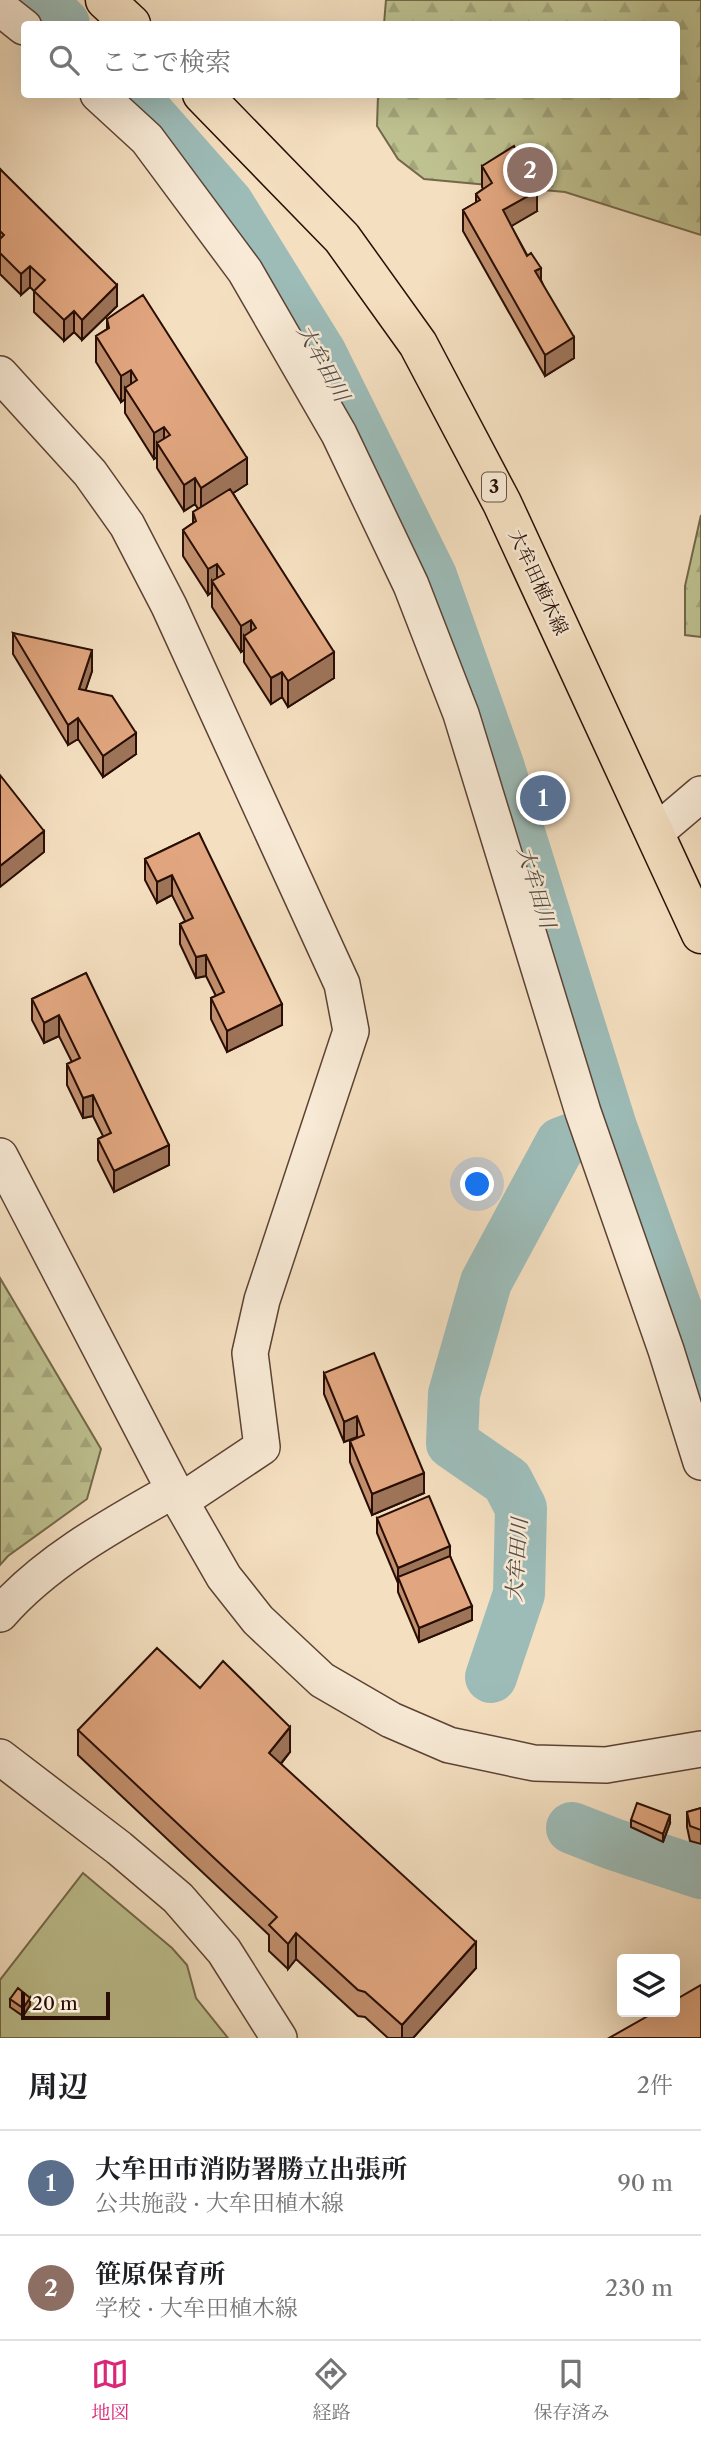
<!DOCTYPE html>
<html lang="ja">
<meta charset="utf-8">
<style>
:root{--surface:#fff;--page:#f2f2f2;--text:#202124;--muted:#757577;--line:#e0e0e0;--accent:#db2777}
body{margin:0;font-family:"Libre Caslon Text","Noto Serif JP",serif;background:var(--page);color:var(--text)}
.controls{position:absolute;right:21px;bottom:21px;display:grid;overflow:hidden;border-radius:7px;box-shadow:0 7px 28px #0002}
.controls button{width:63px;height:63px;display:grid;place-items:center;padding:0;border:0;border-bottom:2px solid var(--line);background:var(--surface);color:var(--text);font:35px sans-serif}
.scale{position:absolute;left:21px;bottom:18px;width:89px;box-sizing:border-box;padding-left:7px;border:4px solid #290e05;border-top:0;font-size:19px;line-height:24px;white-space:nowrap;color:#290e05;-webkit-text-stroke:5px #f8ead6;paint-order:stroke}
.you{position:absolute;left:478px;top:1185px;width:24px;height:24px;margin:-18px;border:5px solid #fff;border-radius:50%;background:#1a73e8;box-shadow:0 0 0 10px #1a73e833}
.badge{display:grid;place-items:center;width:46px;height:46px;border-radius:50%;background:var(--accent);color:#fff;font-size:23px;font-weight:700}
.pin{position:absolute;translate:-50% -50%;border:4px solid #fff;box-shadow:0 2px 7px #0006}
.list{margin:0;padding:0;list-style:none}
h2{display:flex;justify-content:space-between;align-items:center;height:91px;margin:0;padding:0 28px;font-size:30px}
h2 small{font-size:23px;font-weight:400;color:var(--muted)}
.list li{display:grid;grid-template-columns:46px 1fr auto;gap:21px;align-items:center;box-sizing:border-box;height:105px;padding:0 28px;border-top:2px solid var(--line)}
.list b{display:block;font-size:26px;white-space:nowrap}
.list p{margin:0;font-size:23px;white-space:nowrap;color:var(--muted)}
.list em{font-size:23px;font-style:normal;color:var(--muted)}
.icon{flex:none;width:38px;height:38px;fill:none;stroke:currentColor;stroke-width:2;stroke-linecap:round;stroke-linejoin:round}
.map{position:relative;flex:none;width:701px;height:2038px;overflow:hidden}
.search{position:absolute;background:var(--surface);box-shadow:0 7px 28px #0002;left:21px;right:21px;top:21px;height:77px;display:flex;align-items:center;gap:18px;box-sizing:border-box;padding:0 24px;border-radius:7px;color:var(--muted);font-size:26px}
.sheet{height:301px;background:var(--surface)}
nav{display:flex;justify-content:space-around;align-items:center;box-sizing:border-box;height:98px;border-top:2px solid var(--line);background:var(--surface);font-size:19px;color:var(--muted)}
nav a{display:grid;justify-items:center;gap:4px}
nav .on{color:var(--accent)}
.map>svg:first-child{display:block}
.forest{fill:url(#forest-firs);stroke:#74684a;stroke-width:2}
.green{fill:#bec190;stroke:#74684a;stroke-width:2}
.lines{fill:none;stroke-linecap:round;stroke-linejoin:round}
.river{stroke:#9dbcb8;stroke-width:52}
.minor-casing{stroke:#5c4234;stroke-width:38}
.major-casing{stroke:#290e05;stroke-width:41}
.minor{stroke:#f8ead6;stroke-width:35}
.major{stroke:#f4dfc0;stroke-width:38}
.wall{fill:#c28f6d;stroke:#290e05;stroke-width:2}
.shaded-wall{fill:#9e7459;stroke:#290e05;stroke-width:2}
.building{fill:#e1a67f;stroke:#290e05;stroke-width:2}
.labels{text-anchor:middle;stroke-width:5;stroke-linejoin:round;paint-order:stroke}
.shield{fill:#f8ead6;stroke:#675044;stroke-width:2}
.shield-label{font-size:18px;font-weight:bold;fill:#290e05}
.street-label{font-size:19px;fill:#290e05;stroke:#f8ead6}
.water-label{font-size:21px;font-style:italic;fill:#524b44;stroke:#f8ead6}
</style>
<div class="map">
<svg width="701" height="2038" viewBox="0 0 701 2038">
<defs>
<pattern id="forest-firs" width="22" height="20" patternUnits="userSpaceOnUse" patternTransform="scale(1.75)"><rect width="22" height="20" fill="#bec190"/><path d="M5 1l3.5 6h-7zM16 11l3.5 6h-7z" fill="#a3a57b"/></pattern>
</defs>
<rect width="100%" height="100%" fill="#f4dfc0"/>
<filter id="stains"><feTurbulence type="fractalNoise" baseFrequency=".00286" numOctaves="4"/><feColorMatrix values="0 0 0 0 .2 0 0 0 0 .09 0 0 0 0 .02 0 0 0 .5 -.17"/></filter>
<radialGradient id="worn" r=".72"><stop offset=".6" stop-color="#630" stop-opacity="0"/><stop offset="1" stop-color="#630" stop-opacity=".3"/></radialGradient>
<path class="forest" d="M386,0H701V235L565,192L424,179L398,159L377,126L378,95L676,94V24H384Z
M701,515V637L685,635V586Z
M0,1278L101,1449L87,1499L8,1556L0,1565Z"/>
<path class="green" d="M83,1873L172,1948L187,1965L196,1998L228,2038H0V1980Z"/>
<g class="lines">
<path class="river" d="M39,0L64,24
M131,94L228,204L321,354L431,576L498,765L611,1127L601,1128L561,1143L486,1282L454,1394L452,1443L507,1481L521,1508L519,1594L491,1677
M611,1127L701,1378
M572,1828L613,1844L701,1873"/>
<defs>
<path id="minor" d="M0,8L24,27
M98,94L147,139L245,271L339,434L411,585L461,714L583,1112L666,1350L701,1462
M0,374L90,473L127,525L169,606L342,984L351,1031L262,1300L250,1353L262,1447L181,1501
M654,834L701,794
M0,1156L174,1490L224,1577L258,1620L322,1680L391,1720L449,1745L534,1763L606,1765L701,1749
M0,1614C46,1561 114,1524 174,1490
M0,1757L119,1848L178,1898L224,1951L279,2038"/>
<path id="major" d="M105,0L131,24
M202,94L342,238L418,344L502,503L701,934"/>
</defs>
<use href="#minor" class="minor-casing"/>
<use href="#major" class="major-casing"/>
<use href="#minor" class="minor"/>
<use href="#major" class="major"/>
</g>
<path class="wall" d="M482,166L537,211L511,226L541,280L574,358L545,376L463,231V210L476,203V194L483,189L482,187Z
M0,169L117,306L82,340L74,332L64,341L34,312V291L30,287L21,295L0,274Z
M107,319L247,484L233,493L334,678L288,707L282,697L271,704L244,662V650L241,652L212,607V592L208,595L183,556V530L193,523V512L198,509L195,504L184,511L157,468V457L154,459L125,413V399L121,402L96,362V336L107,329Z
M13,633L92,671L85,691L136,754L103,777L78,739L68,745L13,654Z
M199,833L282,1025L227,1052L211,1019V998L216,996L206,976L196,978L180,944V924L185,921L172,895L157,903L145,880V859Z
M86,973L169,1165L114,1192L98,1160V1139L103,1136L93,1116L83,1118L67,1085V1064L72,1062L59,1036L44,1043L32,1020V999Z
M324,1373L424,1493L372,1515L350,1462V1441L357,1438V1437L344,1442L324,1394Z
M377,1518L450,1556L472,1620L419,1642L398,1592V1583L377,1533Z
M200,1688L290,1752L281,1764L476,1968L413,2038H388L365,2017L358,2016L296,1959L288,1969L269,1951V1935L78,1755V1730Z
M701,1808V1844L690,1841L687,1827V1812Z
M631,1820L670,1823L663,1842L631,1827Z
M10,1999L30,2005L23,2016L10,2007Z"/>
<path class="shaded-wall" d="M537,191V211L503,231V210Z
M30,266V287L21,295V274Z
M541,268V289L535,271Z
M117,285V306L82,340V320Z
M74,311V332L64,341V320Z
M574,337V358L545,376V355Z
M131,370V396L125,388V399L121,402V376Z
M164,427V452L157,443V457L154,459V433Z
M247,458V484L201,514V488Z
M195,478V504L184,511V485Z
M217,564V589L212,581V592L208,595V569Z
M251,620V646L244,636V650L241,652V626Z
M92,650V671L79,710V689Z
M334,652V678L288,707V681Z
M282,672V697L271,704V678Z
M78,718V739L68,745V725Z
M136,733V754L103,777V756Z
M44,831V852L0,887V866Z
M172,875V895L157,903V882Z
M206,955V976L196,978V957Z
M282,1004V1025L227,1052V1031Z
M59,1015V1036L44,1043V1023Z
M93,1095V1116L83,1118V1098Z
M169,1145V1165L114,1192V1171Z
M357,1416V1437L344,1442V1422Z
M424,1473V1493L372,1515V1494Z
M450,1546V1561L398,1577V1583V1568Z
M472,1606V1620L419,1642V1628Z
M290,1727V1752L269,1778V1753Z
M670,1815V1823L663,1842V1834Z
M296,1933V1959L288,1969V1944Z
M476,1942V1968L413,2038H402V2025Z
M30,1998V2005L23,2016V2008Z"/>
<path class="building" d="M514,146L537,191L503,210L527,256L531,253L541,268L535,271L574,337L545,355L463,210L480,200L476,194L492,183L482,166Z
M0,169L117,285L82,320L74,311L64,320L34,291L45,280L30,266L21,274L0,253V239L4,235L0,231Z
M143,295L247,458L201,488L195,478L184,485L157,443L170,435L164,427L154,433L125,388L137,380L131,370L121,376L96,336L109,328L107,319Z
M230,489L334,652L288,681L282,672L271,678L244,636L256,628L251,620L241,626L212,581L224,574L217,564L208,569L183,530L196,521L193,512Z
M13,633L92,650L79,689L112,696L136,733L103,756L78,718L68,725Z
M0,775L44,831L0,866Z
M199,833L282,1004L227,1031L211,998L224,992L206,955L196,957L180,924L193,918L172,875L157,882L145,859Z
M86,973L169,1145L114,1171L98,1139L111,1133L93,1095L83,1098L67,1064L80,1058L59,1015L44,1023L32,999Z
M374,1353L424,1473L372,1494L350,1441L364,1435L357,1416L344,1422L324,1373Z
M429,1496L450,1546L398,1568L377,1518Z
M450,1556L472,1606L419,1628L398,1577Z
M157,1648L200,1688L223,1661L290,1727L269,1753L476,1942L402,2025L365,1992L358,1990L296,1933L288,1944L269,1925L277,1917L78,1730Z
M637,1803L670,1815L663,1834L631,1820Z
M701,1808V1830L690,1826L687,1812Z
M701,1985V2038H609L655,2012H675V2000Z
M18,1988L30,1998L23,2008L10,1999Z"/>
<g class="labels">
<rect class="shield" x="482" y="472.5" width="24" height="29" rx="5"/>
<g class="shield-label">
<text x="494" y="493">3</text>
</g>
<g class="street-label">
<text transform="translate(539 582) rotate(65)" y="7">大牟田植木線</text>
</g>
<g class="water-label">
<text transform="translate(323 363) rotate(61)" y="7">大牟田川</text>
<text transform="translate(536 887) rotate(73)" y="7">大牟田川</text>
<text transform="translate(517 1560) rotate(-86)" y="7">大牟田川</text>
</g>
</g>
<rect width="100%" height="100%" filter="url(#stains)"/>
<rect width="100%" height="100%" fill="url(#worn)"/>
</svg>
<div class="controls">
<button><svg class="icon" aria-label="layers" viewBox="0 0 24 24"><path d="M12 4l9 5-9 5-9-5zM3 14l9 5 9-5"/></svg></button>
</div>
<div class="scale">20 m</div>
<div class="you"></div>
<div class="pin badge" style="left:543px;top:798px;background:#5c6f8a">1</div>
<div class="pin badge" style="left:530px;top:170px;background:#8d6e63">2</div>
<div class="search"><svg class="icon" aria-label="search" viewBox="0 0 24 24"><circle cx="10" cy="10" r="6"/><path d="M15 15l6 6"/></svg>ここで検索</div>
</div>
<section class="sheet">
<h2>周辺<small>2件</small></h2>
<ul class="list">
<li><span class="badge" style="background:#5c6f8a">1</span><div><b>大牟田市消防署勝立出張所</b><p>公共施設 · 大牟田植木線</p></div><em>90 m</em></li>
<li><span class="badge" style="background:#8d6e63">2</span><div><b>笹原保育所</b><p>学校 · 大牟田植木線</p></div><em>230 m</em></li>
</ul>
</section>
<nav>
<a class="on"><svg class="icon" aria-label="map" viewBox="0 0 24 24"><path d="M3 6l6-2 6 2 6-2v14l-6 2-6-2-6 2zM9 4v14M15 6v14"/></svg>地図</a>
<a><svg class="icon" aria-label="directions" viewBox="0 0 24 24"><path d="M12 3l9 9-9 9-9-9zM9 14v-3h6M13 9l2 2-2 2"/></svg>経路</a>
<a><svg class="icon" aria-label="saved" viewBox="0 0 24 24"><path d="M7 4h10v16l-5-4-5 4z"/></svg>保存済み</a>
</nav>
